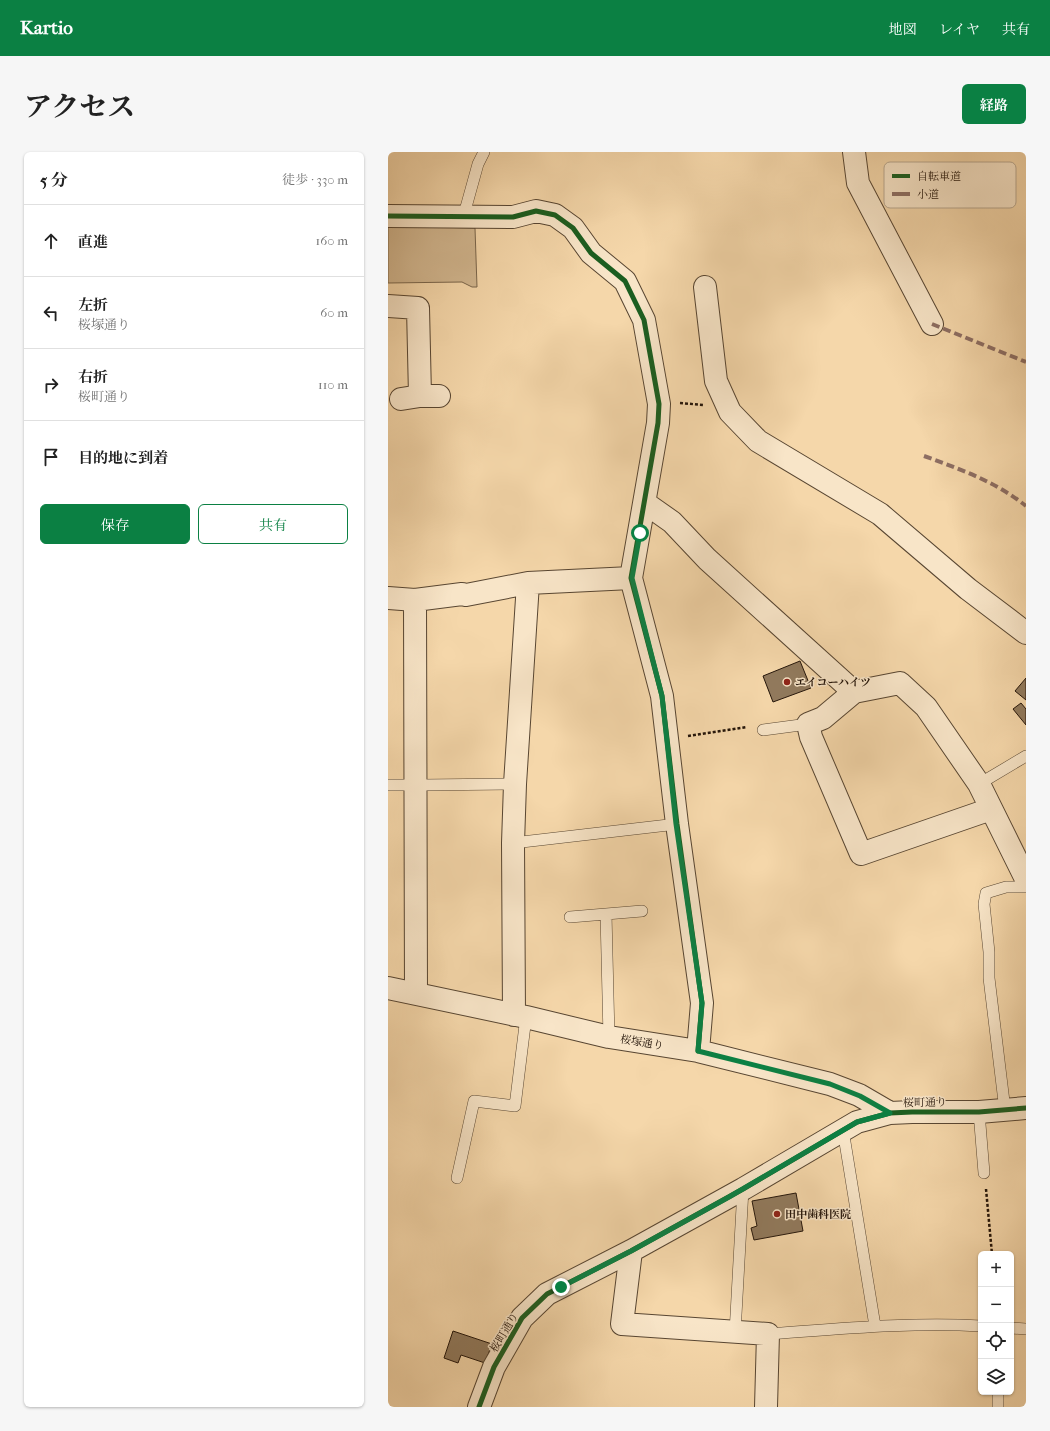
<!DOCTYPE html>
<html lang="ja">
<meta charset="utf-8">
<style>
:root{--surface:#fff;--page:#f6f6f6;--text:#222;--muted:#767676;--line:#e0e0e0;--accent:#0b8043}
body{margin:0;font-family:"IM FELL French Canon","Noto Serif JP",serif;background:var(--page);color:var(--text)}
.controls{position:absolute;right:12px;bottom:12px;display:grid;overflow:hidden;border-radius:6px;box-shadow:0 1px 3px #0004}
.controls button{width:36px;height:36px;display:grid;place-items:center;padding:0;border:0;border-bottom:1px solid var(--line);background:var(--surface);color:var(--text);font:20px sans-serif}
.stop{position:absolute;width:12px;height:12px;margin:-9px;border:3px solid #0b8043;border-radius:50%;background:#fff}
.stop.end{background:#0b8043;border-color:#fff;box-shadow:0 1px 4px #0008}
.list{margin:0;padding:0;list-style:none}
h2{display:flex;justify-content:space-between;align-items:center;height:52px;margin:0;padding:0 16px;font-size:17px}
h2 small{font-size:13px;font-weight:400;color:var(--muted)}
.list li{display:grid;grid-template-columns:26px 1fr auto;gap:12px;align-items:center;box-sizing:border-box;height:72px;padding:0 16px;border-top:1px solid var(--line)}
.list b{display:block;font-size:15px;white-space:nowrap}
.list p{margin:0;font-size:13px;white-space:nowrap;color:var(--muted)}
.list em{font-size:13px;font-style:normal;color:var(--muted)}
.actions{display:flex;gap:8px;padding:12px 16px}
.actions a{flex:1;padding:9px 0;border:1px solid var(--accent);border-radius:6px;text-align:center;font-size:14px;color:var(--accent)}
.actions .main{background:var(--accent);color:#fff}
.icon{flex:none;width:22px;height:22px;fill:none;stroke:currentColor;stroke-width:2;stroke-linecap:round;stroke-linejoin:round}
.map{position:relative;flex:none;width:638px;height:1255px;overflow:hidden;border-radius:6px}
header{display:flex;align-items:center;gap:24px;box-sizing:border-box;height:56px;padding:0 20px;background:var(--accent);color:#fff}
header strong{font-size:19px}
nav{display:flex;gap:22px;margin-inline-start:auto;font-size:14px}
.intro{display:flex;align-items:center;justify-content:space-between;box-sizing:border-box;height:96px;padding:0 24px}
h1{margin:0;font-size:28px}
.button{padding:10px 18px;border-radius:6px;background:var(--accent);color:#fff;font-size:14px;font-weight:700}
main{display:flex;gap:24px;padding:0 24px}
aside{flex:1;background:var(--surface);border-radius:6px;box-shadow:0 1px 3px #0004}
.map>svg:first-child{display:block}
.green{fill:#d1b68f;stroke:#7a664c}
.building{fill:#917a5d;stroke:#24150a}
.lines{fill:none;stroke-linecap:round;stroke-linejoin:round}
.lane-casing{stroke:#584632;stroke-width:12}
.street-casing{stroke:#584632;stroke-width:24}
.path{stroke:#24150a;stroke-width:2.5;stroke-dasharray:3 2;stroke-linecap:butt}
.lane{stroke:#f8e5c8;stroke-width:11}
.street{stroke:#f8e5c8;stroke-width:22}
.quiet{stroke:#8d6e63;stroke-width:4;stroke-dasharray:8 4;stroke-linecap:butt}
.cycleway-casing{stroke:#f8e5c8;stroke-width:8}
.cycleway{stroke:#1b5e20;stroke-width:5}
.route{stroke:#0b8043;stroke-width:5}
.poi-dot{fill:#8f2418;stroke:#f8e5c8;stroke-width:1.5}
.labels{text-anchor:middle;stroke-width:3;stroke-linejoin:round;paint-order:stroke}
.poi-label{font-size:11px;font-weight:bold;fill:#24150a;stroke:#f8e5c8;text-anchor:start}
.street-label{font-size:11px;fill:#24150a;stroke:#f8e5c8}
.key{fill:#f8e5c8;stroke:#b8a78f;stroke-width:1}
.key-label{font-size:11px;fill:#24150a}
</style>
<header>
<strong>Kartio</strong>
<nav><a>地図</a><a>レイヤ</a><a>共有</a></nav>
</header>
<div class="intro"><h1>アクセス</h1><a class="button">経路</a></div>
<main>
<aside>
<h2>5 分<small>徒歩 · 330 m</small></h2>
<ul class="list">
<li><svg class="icon" aria-label="ahead" viewBox="0 0 24 24"><path d="M12 20V5M6 11l6-6 6 6"/></svg><div><b>直進</b></div><em>160 m</em></li>
<li><svg class="icon" aria-label="left" viewBox="0 0 24 24"><path d="M17 20v-9H6M10 6l-5 5 5 5"/></svg><div><b>左折</b><p>桜塚通り</p></div><em>60 m</em></li>
<li><svg class="icon" aria-label="right" viewBox="0 0 24 24"><path d="M7 20v-9h11M14 6l5 5-5 5"/></svg><div><b>右折</b><p>桜町通り</p></div><em>110 m</em></li>
<li><svg class="icon" aria-label="arrive" viewBox="0 0 24 24"><path d="M6 21V4h12l-3 4 3 4H6"/></svg><div><b>目的地に到着</b></div></li>
</ul>
<div class="actions"><a class="main">保存</a><a>共有</a></div>
</aside>
<div class="map">
<svg width="638" height="1255" viewBox="0 0 638 1255">
<rect width="100%" height="100%" fill="#f5d7aa"/>
<filter id="stains"><feTurbulence type="fractalNoise" baseFrequency=".005" numOctaves="4"/><feColorMatrix values="0 0 0 0 .2 0 0 0 0 .09 0 0 0 0 .02 0 0 0 .5 -.17"/></filter>
<radialGradient id="worn" r=".72"><stop offset=".6" stop-color="#630" stop-opacity="0"/><stop offset="1" stop-color="#630" stop-opacity=".3"/></radialGradient>
<path class="green" d="M0,74L87,76L89,135H84L74,130L0,131Z"/>
<path class="building" d="M412,509L423,536L385,550L375,524Z
M638,526V548L627,539Z
M633,551L638,557V573L625,557Z
M408,1041L415,1079L366,1088L363,1076L369,1074L364,1049Z
M65,1179L104,1192L97,1211L73,1203L70,1211L56,1206Z"/>
<g class="lines">
<defs>
<path id="lane" d="M75,66L90,12L96,0
M375,578L420,572
M591,632L638,604
M0,633H23
M34,633L121,632
M125,691L289,672
M218,762L221,885
M182,765L254,759
M617,958L601,826V800L596,752L598,741L618,735H638
M591,960L596,1021
M455,978L487,1174
M69,1026L86,949L127,954L138,865
M623,1176L638,1177
M347,1181L355,1037
M380,1182C451,1177 522,1170 593,1174
M610,1255V1240"/>
<path id="street" d="M466,0L470,31L544,172
M0,64L125,65L148,59L167,63L185,76L203,101L237,129L256,168L271,252L270,271L243,426L274,544L289,672L314,851L310,899
M317,135L328,229L342,260L370,289L492,362L580,437L638,481
M0,154L30,156L32,244
M13,247L32,244H51
M257,351L284,370L319,407L466,540
M0,446L27,448L74,442L78,443L140,431L243,426
M27,448L28,841
M603,657L473,702L423,585L420,572L435,566L466,540L512,531L538,555L591,632L638,727
M0,836L138,865L221,885L310,899L442,932L471,943L502,961
M126,863L125,691L127,632L140,431
M243,1099L234,1172L380,1182L378,1255
M91,1255L106,1215L134,1166L159,1142L243,1099L355,1037L469,970L502,961L524,960H591L638,956"/>
</defs>
<use href="#lane" class="lane-casing"/>
<use href="#street" class="street-casing"/>
<path class="path" d="M292,251L315,253
M300,584L359,575
M598,1037L604,1102"/>
<use href="#lane" class="lane"/>
<use href="#street" class="street"/>
<path class="quiet" d="M544,172L638,210
M536,304C572,317 608,330 638,354"/>
<defs>
<path id="cycleway" d="M0,64L125,65L148,59L167,63L185,76L203,101L237,129L256,168L271,252L270,271L243,426L274,544L289,672L314,851L310,899
M91,1255L106,1215L134,1166L159,1142L243,1099L355,1037L469,970L502,961L524,960H591L638,956"/>
</defs>
<use href="#cycleway" class="cycleway-casing"/>
<use href="#cycleway" class="cycleway"/>
</g>
<g class="lines">
<path class="route" d="M173,1135L243,1099L341,1045L469,970L502,961L472,944L442,932L310,899L314,851L288,672L274,544L244,426L252,381"/>
</g>
<g class="poi-dot">
<circle cx="399" cy="530" r="4"/>
<circle cx="389" cy="1062" r="4"/>
</g>
<g class="labels">
<g class="poi-label">
<text x="407" y="534">エイコーハイツ</text>
<text x="397" y="1066">田中歯科医院</text>
</g>
<g class="street-label">
<text transform="translate(254 890) rotate(9)" y="4">桜塚通り</text>
<text transform="translate(537 950) rotate(-1)" y="4">桜町通り</text>
<text transform="translate(116 1180) rotate(-59)" y="4">桜町通り</text>
</g>
</g>
<rect x="496" y="10" width="132" height="46" rx="6" class="key"/>
<rect x="504" y="22" width="18" height="4" fill="#1b5e20"/>
<rect x="504" y="40" width="18" height="4" fill="#8d6e63"/>
<g class="key-label">
<text x="529" y="28">自転車道</text>
<text x="529" y="46">小道</text>
</g>
<rect width="100%" height="100%" filter="url(#stains)"/>
<rect width="100%" height="100%" fill="url(#worn)"/>
</svg>
<div class="controls">
<button>+</button>
<button>−</button>
<button><svg class="icon" aria-label="locate" viewBox="0 0 24 24"><circle cx="12" cy="12" r="6"/><path d="M12 2v4M12 18v4M2 12h4M18 12h4"/></svg></button>
<button><svg class="icon" aria-label="layers" viewBox="0 0 24 24"><path d="M12 4l9 5-9 5-9-5zM3 14l9 5 9-5"/></svg></button>
</div>
<div class="stop" style="left:252px;top:381px"></div>
<div class="stop end" style="left:173px;top:1135px"></div>
</div>
</main>
